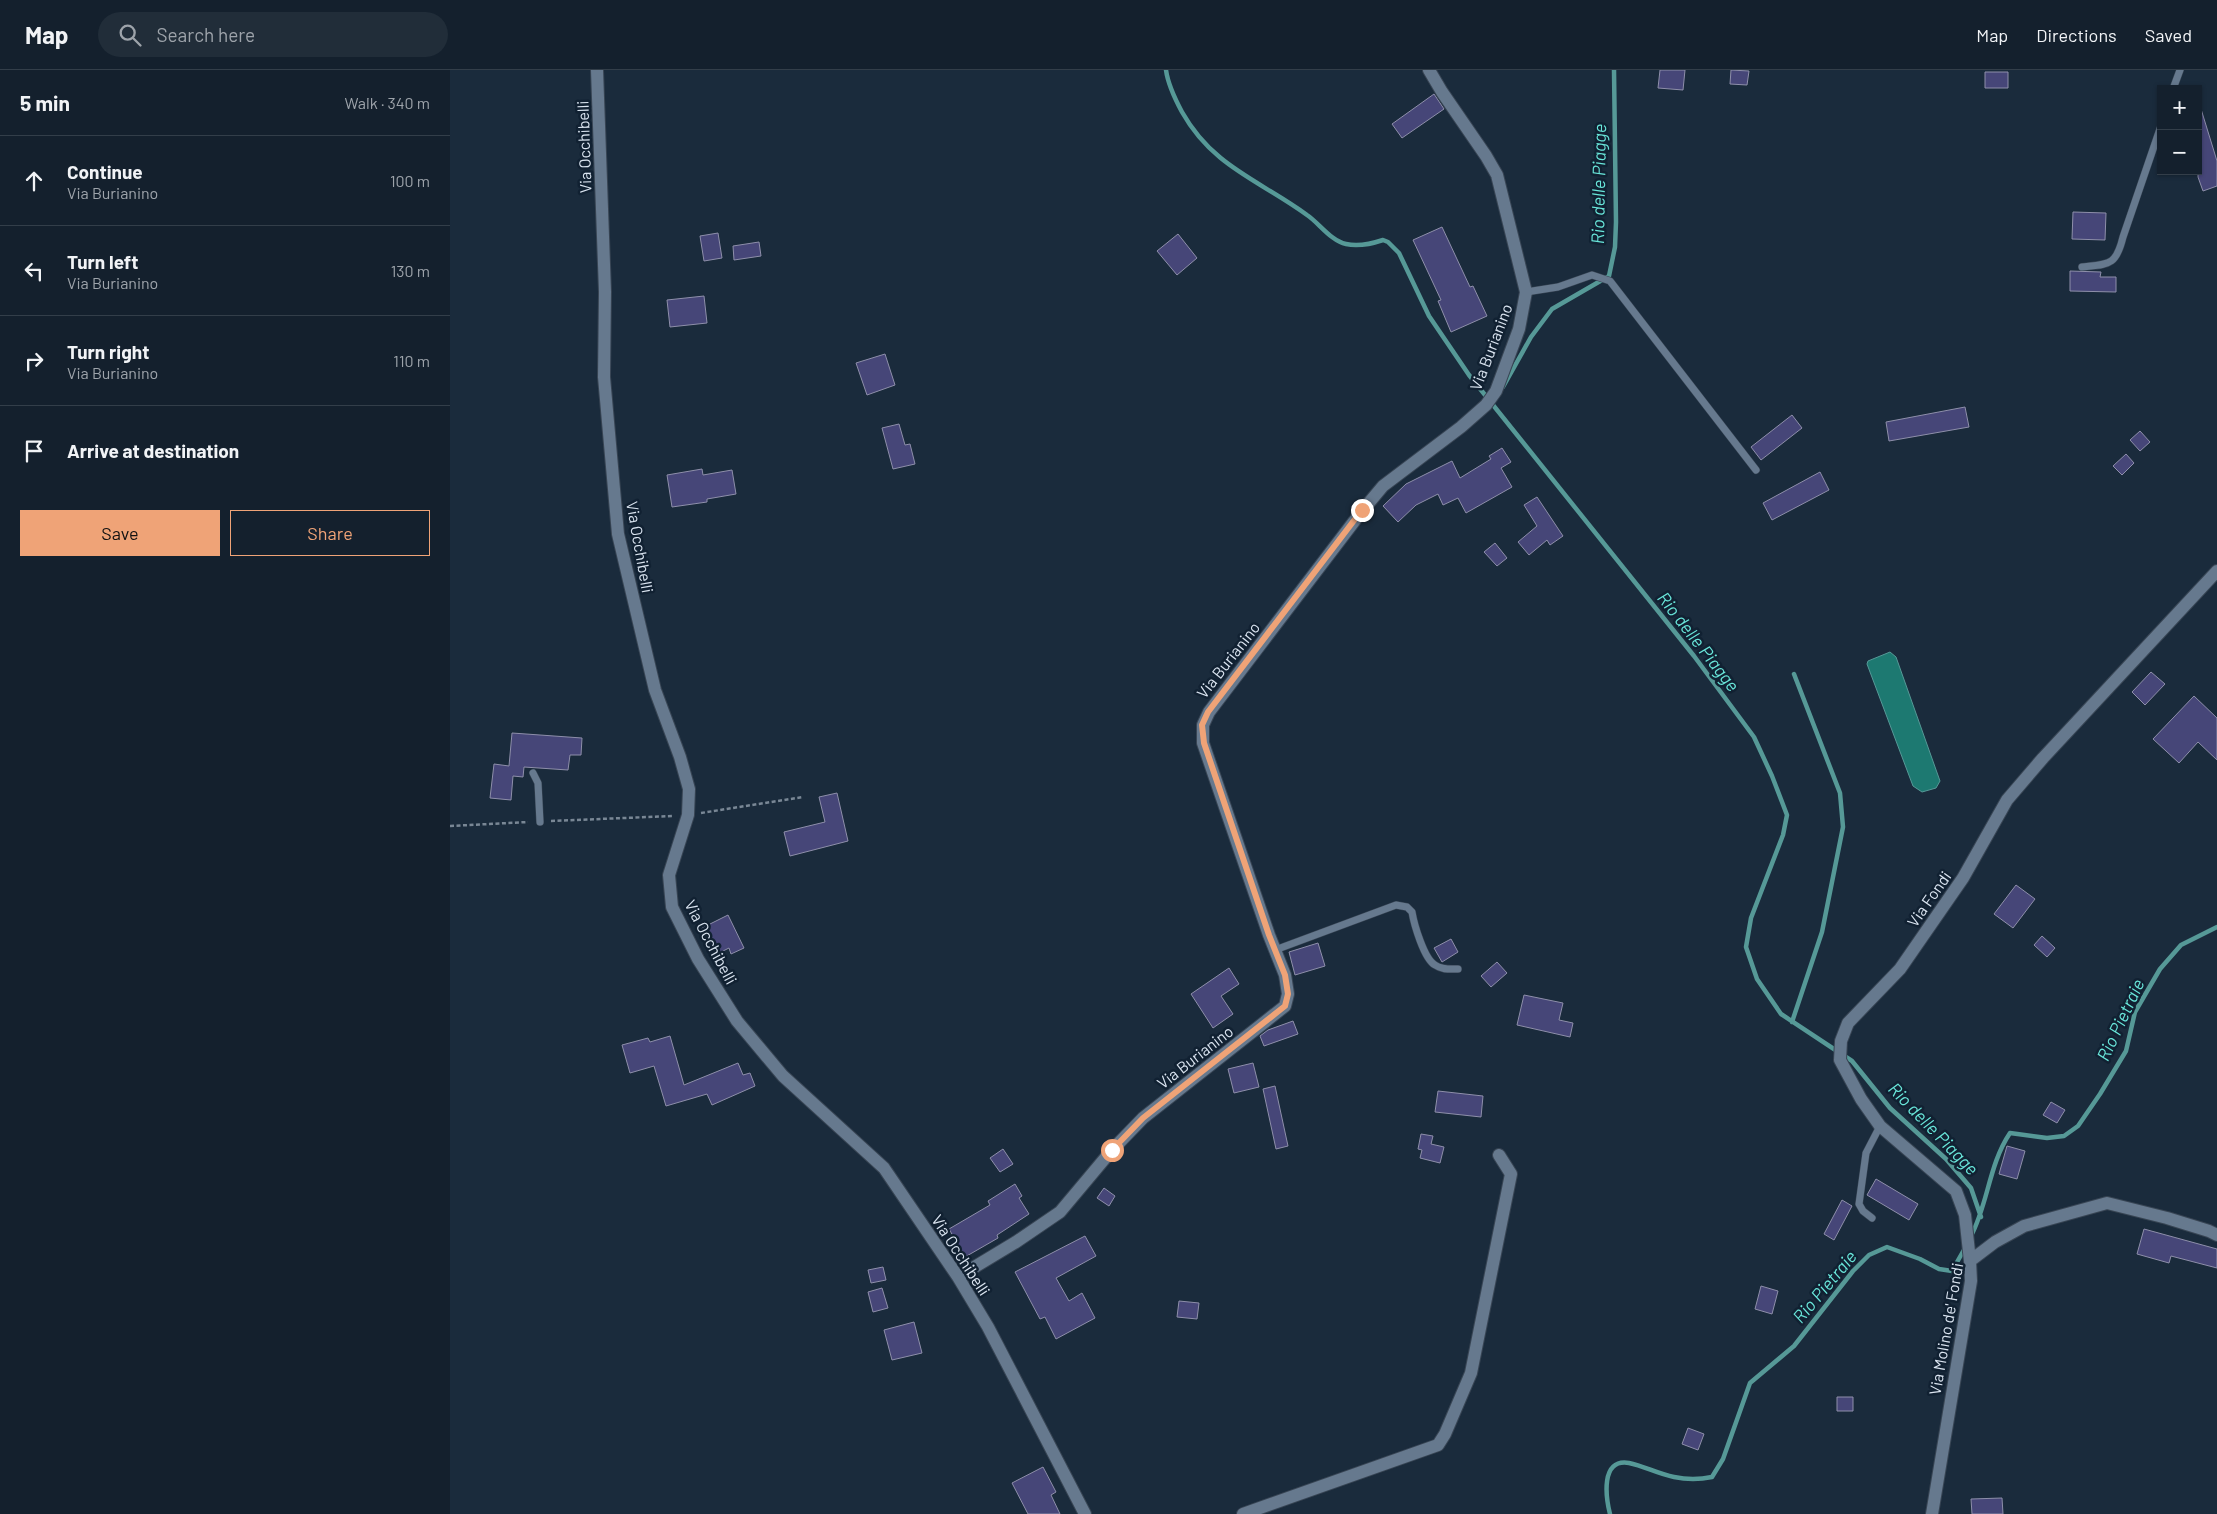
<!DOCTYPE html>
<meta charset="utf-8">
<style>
:root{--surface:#14202d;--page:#212d39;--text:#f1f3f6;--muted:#9da3aa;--line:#333e49;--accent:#efa377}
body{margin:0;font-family:Barlow,sans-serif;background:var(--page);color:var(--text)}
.controls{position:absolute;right:15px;top:15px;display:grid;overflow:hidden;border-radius:0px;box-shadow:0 1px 4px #0004}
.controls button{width:45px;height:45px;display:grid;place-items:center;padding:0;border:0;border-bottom:1px solid var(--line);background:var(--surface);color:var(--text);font:25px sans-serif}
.stop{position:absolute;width:15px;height:15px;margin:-11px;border:4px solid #efa377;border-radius:50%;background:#fff}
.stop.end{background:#efa377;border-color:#fff;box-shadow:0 1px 5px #0008}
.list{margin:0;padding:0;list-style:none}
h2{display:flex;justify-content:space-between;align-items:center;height:65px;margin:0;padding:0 20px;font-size:21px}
h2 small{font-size:16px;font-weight:400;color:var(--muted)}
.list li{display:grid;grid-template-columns:32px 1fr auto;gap:15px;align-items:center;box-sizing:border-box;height:90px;padding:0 20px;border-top:1px solid var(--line)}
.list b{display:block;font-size:19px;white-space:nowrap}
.list p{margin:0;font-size:16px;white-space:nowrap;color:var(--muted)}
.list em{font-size:16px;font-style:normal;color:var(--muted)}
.actions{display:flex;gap:10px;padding:15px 20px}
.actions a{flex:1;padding:11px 0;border:1px solid var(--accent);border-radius:0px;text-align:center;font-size:18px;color:var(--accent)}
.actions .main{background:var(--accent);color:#111}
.icon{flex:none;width:28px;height:28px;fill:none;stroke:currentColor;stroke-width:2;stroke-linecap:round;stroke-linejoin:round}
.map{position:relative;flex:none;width:1767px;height:1444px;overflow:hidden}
header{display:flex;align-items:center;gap:30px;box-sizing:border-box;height:70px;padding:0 25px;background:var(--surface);border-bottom:1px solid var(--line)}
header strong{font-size:24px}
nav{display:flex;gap:28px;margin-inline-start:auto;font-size:18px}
.search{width:350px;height:45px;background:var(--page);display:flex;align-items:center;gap:12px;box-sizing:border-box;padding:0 18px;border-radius:28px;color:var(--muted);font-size:19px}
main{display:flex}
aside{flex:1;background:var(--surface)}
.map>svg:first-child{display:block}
.water{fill:#1d7971;stroke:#569997}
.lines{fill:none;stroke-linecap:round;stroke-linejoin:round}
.stream{stroke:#569997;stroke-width:4.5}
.building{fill:#464678;stroke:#8e8faa}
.service-casing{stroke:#384554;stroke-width:8}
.minor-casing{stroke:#384554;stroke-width:14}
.path{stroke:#798795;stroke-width:2.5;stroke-dasharray:4 2.5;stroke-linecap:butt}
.service{stroke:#66798e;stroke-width:7}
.minor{stroke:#66798e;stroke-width:12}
.route{stroke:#efa377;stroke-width:6}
.labels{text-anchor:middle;stroke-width:5;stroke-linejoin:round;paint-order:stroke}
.street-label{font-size:16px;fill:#dbe5f1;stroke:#112132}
.water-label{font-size:18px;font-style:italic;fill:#69e6da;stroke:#112132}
</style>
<header>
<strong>Map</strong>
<div class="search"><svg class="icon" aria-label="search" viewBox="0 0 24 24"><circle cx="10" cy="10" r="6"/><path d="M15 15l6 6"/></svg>Search here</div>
<nav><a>Map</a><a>Directions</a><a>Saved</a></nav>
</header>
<main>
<aside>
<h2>5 min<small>Walk · 340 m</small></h2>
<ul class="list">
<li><svg class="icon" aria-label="ahead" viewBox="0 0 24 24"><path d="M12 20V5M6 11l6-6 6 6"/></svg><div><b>Continue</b><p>Via Burianino</p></div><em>100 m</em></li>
<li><svg class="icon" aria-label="left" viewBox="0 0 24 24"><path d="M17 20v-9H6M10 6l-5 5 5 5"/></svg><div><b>Turn left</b><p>Via Burianino</p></div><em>130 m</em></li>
<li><svg class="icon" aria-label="right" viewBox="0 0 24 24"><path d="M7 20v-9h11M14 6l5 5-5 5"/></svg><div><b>Turn right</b><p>Via Burianino</p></div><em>110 m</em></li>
<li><svg class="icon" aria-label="arrive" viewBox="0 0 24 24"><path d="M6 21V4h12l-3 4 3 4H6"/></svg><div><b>Arrive at destination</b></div></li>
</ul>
<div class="actions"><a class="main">Save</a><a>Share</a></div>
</aside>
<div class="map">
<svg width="1767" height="1444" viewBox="0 0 1767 1444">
<rect width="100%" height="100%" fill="#1a2b3c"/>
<path class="water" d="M1440,582L1446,587L1490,711L1486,718L1472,722L1463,716L1417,594L1418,591Z"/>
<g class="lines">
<path class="stream" d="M716,0C718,15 725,29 732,42C763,97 809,110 857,145C869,153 881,171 896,174C909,177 921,174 933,170L938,172L949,183L979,246L1019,305L1244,586L1304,667L1322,706L1337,745L1333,765L1301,848L1296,877L1307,909L1331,944L1402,991L1440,1038L1496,1089L1521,1118L1531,1147
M1053,317L1081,267L1102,239L1159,206L1165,177L1166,152L1164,0
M1342,952L1372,862L1393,757L1390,723L1344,604
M1521,1166C1538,1134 1539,1094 1560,1063L1597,1068L1614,1066L1628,1056L1650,1024L1676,981L1685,942L1710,899L1731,875L1767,857
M1160,1444C1156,1428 1150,1388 1179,1393C1194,1396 1208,1404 1224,1407C1238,1410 1248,1410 1262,1407L1273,1389L1300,1313L1344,1276L1403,1201L1419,1185L1437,1177L1470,1189L1489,1199L1502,1201L1515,1178"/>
</g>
<path class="building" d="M1210,0H1235L1233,20L1208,18Z
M1281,0L1299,1L1297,15L1280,14Z
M1535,2H1558V18H1535Z
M984,24L994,39L952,68L942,54Z
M1751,39L1767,91V116L1753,121L1748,107V40Z
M1623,142L1656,143L1655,170L1622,169Z
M992,157L1020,217L1023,216L1037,246L1001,262L988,231L991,230L963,170Z
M268,163L272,188L254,191L250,166Z
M728,164L747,188L727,205L707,181Z
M309,172L311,186L284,190L283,176Z
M1620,201L1651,202L1650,207H1666V222L1620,221Z
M254,226L257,253L220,257L217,230Z
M435,284L445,315L417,325L406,293Z
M1515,337L1519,357L1439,371L1436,352Z
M1342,345L1352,358L1311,390L1301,377Z
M449,354L455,375L460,374L465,394L443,399L432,358Z
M1690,361L1700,372L1690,381L1680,370Z
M1052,378L1061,392L1051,398L1062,417L1016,443L1008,428L993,435L988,424L966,435L948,452L933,436L956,414L1002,391L1010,408L1041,389L1039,386Z
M1676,384L1684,393L1672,405L1663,396Z
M252,399L253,405L282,400L286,424L257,429V432L222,437L217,405Z
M1370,402L1379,420L1322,450L1313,433Z
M1087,427L1113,466L1100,475L1097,470L1079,485L1068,472L1087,456L1074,435Z
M1045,473L1057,488L1047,496L1034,482Z
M1701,602L1715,614L1695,635L1682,622Z
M1744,626L1767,648V690L1748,672L1729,693L1703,669Z
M62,663L132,668L131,685H120L118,700L74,697L73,707L63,706L61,730L40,728L44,694L59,696Z
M387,723L398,771L340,786L334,762L375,752L369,727Z
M1566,815L1585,829L1563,858L1544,844Z
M278,845L294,878L281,884L279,878L265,885L252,858Z
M1592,866L1605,878L1597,887L1584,875Z
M1001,869L1008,882L992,892L984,878Z
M868,873L875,896L845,905L839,882Z
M1047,892L1057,903L1041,917L1031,906Z
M779,898L789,914L771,926L783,944L763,958L741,924Z
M1074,925L1113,933L1109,950L1123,953L1120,967L1067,955Z
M843,951L848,964L814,976L810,966L818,960Z
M220,966L234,1015L288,993L293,1005L300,1003L305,1016L262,1035L257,1024L216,1036L204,996L180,1003L172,975L198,968L200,972Z
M803,993L809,1017L784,1023L778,999Z
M825,1016L838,1076L826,1079L813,1019Z
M988,1021L1033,1026L1031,1047L985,1042Z
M1601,1032L1615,1040L1607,1053L1593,1045Z
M971,1064L983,1066L981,1074L994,1077L990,1093L970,1088L972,1080L968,1079Z
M1557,1076L1575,1081L1567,1109L1549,1104Z
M553,1079L563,1094L550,1102L540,1088Z
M1426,1109L1468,1134L1459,1150L1417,1125Z
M565,1114L572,1126L569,1128L579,1144L547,1165L548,1168L515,1187L499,1159L540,1135L538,1131Z
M654,1118L665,1126L659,1136L647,1128Z
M1392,1130L1402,1136L1384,1170L1374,1164Z
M1694,1159L1767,1179V1198L1721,1186L1719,1193L1687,1184Z
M635,1166L646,1186L606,1208L619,1231L632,1223L645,1248L606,1269L595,1247L590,1249L565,1202Z
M433,1197L436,1210L421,1213L418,1200Z
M1311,1216L1328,1221L1322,1244L1305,1239Z
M432,1218L438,1238L423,1242L418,1222Z
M729,1231L749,1233L747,1249L727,1247Z
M464,1252L472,1283L442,1290L434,1260Z
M1387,1327H1403V1341H1387Z
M1238,1358L1254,1364L1248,1380L1232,1374Z
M593,1397L606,1422L601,1425L610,1444H578L562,1413Z
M1552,1428L1553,1444H1522L1521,1429Z"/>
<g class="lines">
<defs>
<path id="service" d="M1723,19L1730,0
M1632,197C1659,194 1666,196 1673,167L1711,56
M1076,222L1108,217L1142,205L1160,211L1306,400
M83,703L88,713L90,752
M825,880L946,835L957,837L962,842C964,854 974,889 985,895C992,900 1000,899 1008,899
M1422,1148L1413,1141L1409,1134L1416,1083L1430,1056"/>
<path id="minor" d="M147,0L155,222L154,307L168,464L205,620L230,687L239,719L238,745L219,805L222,837L248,889L287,951L333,1006L434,1098L508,1207L538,1257L635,1444
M1520,1191L1515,1145L1506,1121L1430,1056L1411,1029L1390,990L1391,971L1398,953L1450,899L1513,808L1557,730L1593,688L1767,501
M508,1207L566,1172L610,1142L662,1080L693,1048L835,936L838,924L835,905L819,865L753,673V655L759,642L912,441L933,416L1011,357L1036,335L1046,321L1069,259L1076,222L1047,105L1036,86L992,22L979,0
M793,1444L988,1375L995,1364L1021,1303L1061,1104L1049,1085
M1482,1444L1521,1211L1520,1191L1545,1172L1574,1156L1657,1133L1717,1148L1759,1161L1767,1165"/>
</defs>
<use href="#service" class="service-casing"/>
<use href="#minor" class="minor-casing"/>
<path class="path" d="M251,743L353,727
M101,751L223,746
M0,756L78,752"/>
<use href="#service" class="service"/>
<use href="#minor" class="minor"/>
</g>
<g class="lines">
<path class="route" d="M662,1080L693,1048L835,936L838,924L835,905L819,865L754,673L752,655L758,642L912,440"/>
</g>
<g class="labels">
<g class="street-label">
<text transform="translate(134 77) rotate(-92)" y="6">Via Occhibelli</text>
<text transform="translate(1041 277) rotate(-69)" y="6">Via Burianino</text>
<text transform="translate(190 477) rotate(80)" y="6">Via Occhibelli</text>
<text transform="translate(778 590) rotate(-52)" y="6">Via Burianino</text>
<text transform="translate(1479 829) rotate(-55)" y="6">Via Fondi</text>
<text transform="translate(261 872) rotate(62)" y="6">Via Occhibelli</text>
<text transform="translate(745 987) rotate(-38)" y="6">Via Burianino</text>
<text transform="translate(511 1185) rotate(57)" y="6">Via Occhibelli</text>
<text transform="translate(1496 1259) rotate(-80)" y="6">Via Molino de' Fondi</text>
</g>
<g class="water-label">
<text transform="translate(1149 114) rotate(-89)" y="6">Rio delle Piagge</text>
<text transform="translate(1248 572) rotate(52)" y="6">Rio delle Piagge</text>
<text transform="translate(1671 950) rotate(-65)" y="6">Rio Pietraie</text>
<text transform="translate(1483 1059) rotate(46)" y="6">Rio delle Piagge</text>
<text transform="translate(1375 1217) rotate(-50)" y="6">Rio Pietraie</text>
</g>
</g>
</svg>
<div class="controls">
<button>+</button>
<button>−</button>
</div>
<div class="stop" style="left:662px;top:1080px"></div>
<div class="stop end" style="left:912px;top:440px"></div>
</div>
</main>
